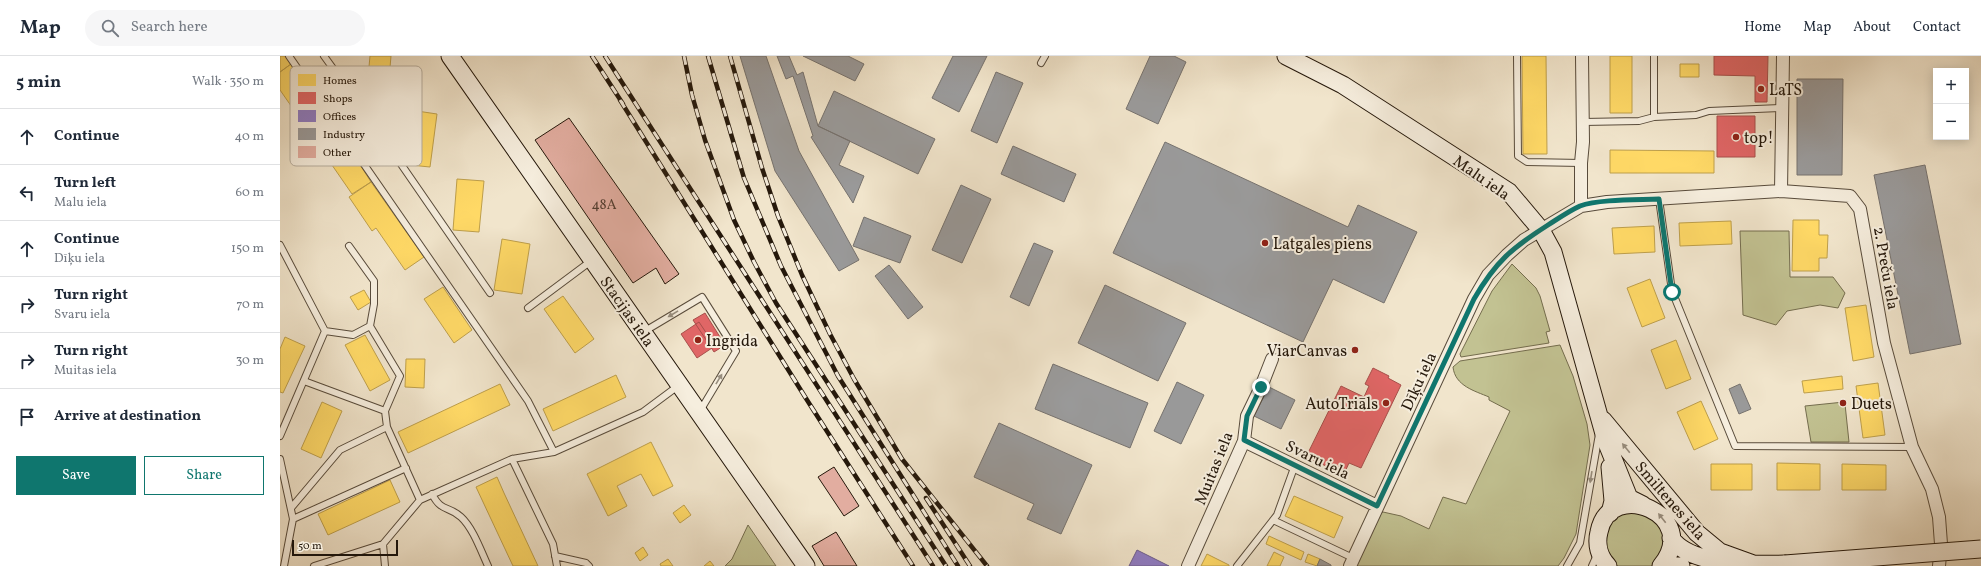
<!DOCTYPE html>
<meta charset="utf-8">
<style>
:root{--surface:#fff;--page:#f6f6f7;--text:#1f2937;--muted:#747a83;--line:#e0e1e3;--accent:#0f766e}
body{margin:0;font-family:Vollkorn,serif;background:var(--page);color:var(--text)}
.controls{position:absolute;right:12px;top:12px;display:grid;overflow:hidden;border-radius:0px;box-shadow:0 2px 10px #0003}
.controls button{width:36px;height:36px;display:grid;place-items:center;padding:0;border:0;border-bottom:1px solid var(--line);background:var(--surface);color:var(--text);font:20px sans-serif}
.scale{position:absolute;left:12px;bottom:10px;width:106px;box-sizing:border-box;padding-left:4px;border:2px solid #25180b;border-top:0;font-size:11px;line-height:14px;white-space:nowrap;color:#25180b;-webkit-text-stroke:3px #f6eede;paint-order:stroke}
.stop{position:absolute;width:12px;height:12px;margin:-9px;border:3px solid #0f766e;border-radius:50%;background:#fff}
.stop.end{background:#0f766e;border-color:#fff;box-shadow:0 1px 4px #0008}
.list{margin:0;padding:0;list-style:none}
h2{display:flex;justify-content:space-between;align-items:center;height:52px;margin:0;padding:0 16px;font-size:17px}
h2 small{font-size:13px;font-weight:400;color:var(--muted)}
.list li{display:grid;grid-template-columns:26px 1fr auto;gap:12px;align-items:center;box-sizing:border-box;height:56px;padding:0 16px;border-top:1px solid var(--line)}
.list b{display:block;font-size:15px;white-space:nowrap}
.list p{margin:0;font-size:13px;white-space:nowrap;color:var(--muted)}
.list em{font-size:13px;font-style:normal;color:var(--muted)}
.actions{display:flex;gap:8px;padding:12px 16px}
.actions a{flex:1;padding:9px 0;border:1px solid var(--accent);border-radius:0px;text-align:center;font-size:14px;color:var(--accent)}
.actions .main{background:var(--accent);color:#fff}
.icon{flex:none;width:22px;height:22px;fill:none;stroke:currentColor;stroke-width:2;stroke-linecap:round;stroke-linejoin:round}
.map{position:relative;flex:none;width:1701px;height:510px;overflow:hidden}
header{display:flex;align-items:center;gap:24px;box-sizing:border-box;height:56px;padding:0 20px;background:var(--surface);border-bottom:1px solid var(--line)}
header strong{font-size:19px}
nav{display:flex;gap:22px;margin-inline-start:auto;font-size:14px}
.search{width:280px;height:36px;background:var(--page);display:flex;align-items:center;gap:10px;box-sizing:border-box;padding:0 14px;border-radius:22px;color:var(--muted);font-size:15px}
main{display:flex}
aside{flex:1;background:var(--surface)}
.map>svg:first-child{display:block}
.green{fill:#c2c292;stroke:#746d4e}
.homes{fill:#ffd966;stroke:#be9f4b}
.shops{fill:#e06666;stroke:#a84f4b}
.offices{fill:#8e7cc3;stroke:#6e5e8c}
.industry{fill:#999;stroke:#76726e}
.building{fill:#e2ada0;stroke:#25180b}
.lines{fill:none;stroke-linecap:round;stroke-linejoin:round}
.lane-casing{stroke:#584b3b;stroke-width:8}
.street-casing{stroke:#584b3b;stroke-width:14}
.secondary-casing{stroke:#25180b;stroke-width:19}
.lane{stroke:#f6eede;stroke-width:6}
.street{stroke:#f6eede;stroke-width:12}
.secondary{stroke:#f6eede;stroke-width:17}
.rail-casing{stroke:#25180b;stroke-width:4.5}
.rail{stroke:#f6eede;stroke-width:3;stroke-dasharray:9;stroke-linecap:butt}
.secondary-bridge-casing{stroke:#25180b;stroke-width:19;stroke-linecap:butt}
.secondary-bridge{stroke:#f6eede;stroke-width:17}
.oneway{fill:#988e7f}
.route{stroke:#0f766e;stroke-width:5}
.poi-dot{fill:#8f2418;stroke:#f6eede;stroke-width:1.5}
.labels{text-anchor:middle;stroke-width:4;stroke-linejoin:round;paint-order:stroke}
.number-label{font-size:14px;fill:#543d30}
.poi-label{font-size:16px;fill:#25180b;stroke:#f6eede;text-anchor:start}
.street-label{font-size:16px;fill:#25180b;stroke:#f6eede}
.key{fill:#f6eede;stroke:#b7ae9f;stroke-width:1}
.key-label{font-size:11px;fill:#25180b}
</style>
<header>
<strong>Map</strong>
<div class="search"><svg class="icon" aria-label="search" viewBox="0 0 24 24"><circle cx="10" cy="10" r="6"/><path d="M15 15l6 6"/></svg>Search here</div>
<nav><a>Home</a><a>Map</a><a>About</a><a>Contact</a></nav>
</header>
<main>
<aside>
<h2>5 min<small>Walk · 350 m</small></h2>
<ul class="list">
<li><svg class="icon" aria-label="ahead" viewBox="0 0 24 24"><path d="M12 20V5M6 11l6-6 6 6"/></svg><div><b>Continue</b></div><em>40 m</em></li>
<li><svg class="icon" aria-label="left" viewBox="0 0 24 24"><path d="M17 20v-9H6M10 6l-5 5 5 5"/></svg><div><b>Turn left</b><p>Malu iela</p></div><em>60 m</em></li>
<li><svg class="icon" aria-label="ahead" viewBox="0 0 24 24"><path d="M12 20V5M6 11l6-6 6 6"/></svg><div><b>Continue</b><p>Dīķu iela</p></div><em>150 m</em></li>
<li><svg class="icon" aria-label="right" viewBox="0 0 24 24"><path d="M7 20v-9h11M14 6l5 5-5 5"/></svg><div><b>Turn right</b><p>Svaru iela</p></div><em>70 m</em></li>
<li><svg class="icon" aria-label="right" viewBox="0 0 24 24"><path d="M7 20v-9h11M14 6l5 5-5 5"/></svg><div><b>Turn right</b><p>Muitas iela</p></div><em>30 m</em></li>
<li><svg class="icon" aria-label="arrive" viewBox="0 0 24 24"><path d="M6 21V4h12l-3 4 3 4H6"/></svg><div><b>Arrive at destination</b></div></li>
</ul>
<div class="actions"><a class="main">Save</a><a>Share</a></div>
</aside>
<div class="map">
<svg width="1701" height="510" viewBox="0 0 1701 510">
<rect width="100%" height="100%" fill="#f1e5cc"/>
<filter id="stains"><feTurbulence type="fractalNoise" baseFrequency=".005" numOctaves="4"/><feColorMatrix values="0 0 0 0 .2 0 0 0 0 .09 0 0 0 0 .02 0 0 0 .5 -.17"/></filter>
<radialGradient id="worn" r=".72"><stop offset=".6" stop-color="#630" stop-opacity="0"/><stop offset="1" stop-color="#630" stop-opacity=".3"/></radialGradient>
<path class="green" d="M1460,175H1509L1510,221H1553L1565,237L1558,252L1540,249L1507,255L1496,269L1463,259Z
M1232,208L1256,232L1260,240L1270,275L1266,276L1269,287L1181,301L1180,298L1212,235Z
M1280,289L1293,320L1307,368L1310,389L1296,478L1284,502L1278,510H1076L1099,459L1103,456L1121,460L1149,473L1163,441L1186,448L1230,355L1209,344V341C1195,335 1175,330 1173,311L1180,305Z
M1564,346L1565,348L1569,386H1531L1525,350Z
M1360,454L1383,472L1385,491L1375,508L1372,510H1336L1324,493L1325,472L1340,457Z
M468,469L496,510H445L452,503Z"/>
<path class="homes" d="M0,0H5L11,8L0,16Z
M90,0H111L107,46L86,43Z
M1242,0H1266L1267,98H1243Z
M1330,0H1352V57H1330Z
M11,8L43,53L23,67L0,34V16Z
M1400,8H1419V21H1400Z
M137,55L157,58L150,111L130,109Z
M63,82L91,126L72,138L43,96Z
M1330,94L1434,95V117H1330Z
M177,123L204,125L199,176L173,174Z
M91,126L144,201L125,214L96,172L92,175L69,141Z
M1513,164H1539V179H1548L1547,202H1539V215H1512Z
M1451,165L1452,188L1400,190L1399,167Z
M1374,170L1375,196L1334,198L1332,172Z
M222,183L250,188L242,238L214,234Z
M1370,223L1385,262L1362,271L1347,232Z
M163,231L192,274L174,287L144,243Z
M84,234L91,246L78,254L70,241Z
M283,240L314,283L295,297L264,253Z
M1586,249L1594,301L1573,305L1565,252Z
M85,279L110,324L90,335L65,289Z
M5,281L25,290L3,337L0,336V293Z
M1396,284L1411,323L1386,333L1371,294Z
M126,303H145L144,332L125,331Z
M336,319L346,341L273,375L263,353Z
M1562,320L1563,333L1524,337L1522,325Z
M1598,327L1605,379L1583,382L1576,330Z
M220,328L230,349L128,397L118,376Z
M1421,345L1438,383L1414,394L1397,356Z
M42,346L62,355L41,402L21,393Z
M371,386L393,430L373,440L361,418L337,430L347,450L328,460L307,418Z
M1497,407L1540,408V434H1497Z
M1431,408H1472V434H1431Z
M1562,408L1606,409V434H1562Z
M217,421L224,437L258,510H233L196,431Z
M110,424L120,446L48,479L38,458Z
M1014,440L1063,461L1054,482L1005,460Z
M404,449L411,459L400,467L393,457Z
M989,480L1024,496L1021,504L986,488Z
M363,491L368,499L360,505L355,497Z
M994,496L1004,501L1000,510H987Z
M927,498L949,509V510H921Z
M1028,498L1040,503L1037,510L1025,506Z
M388,503L393,510H381L380,508Z
M430,505L434,510H424Z"/>
<path class="shops" d="M1434,0H1488L1487,46H1475V20L1434,19Z
M1437,60H1475V101H1437Z
M425,257L445,289L434,296L413,264Z
M419,266L435,290L417,302L401,278Z
M1093,312L1109,320L1108,322L1121,329L1081,412L1069,407L1064,418L1026,401L1061,330L1084,341L1089,330L1085,328Z"/>
<path class="offices" d="M857,494L889,510H849Z"/>
<path class="industry" d="M460,0H486L519,95L579,204L559,215L495,115Z
M497,0H509L517,19L523,16L538,70L570,85L559,109L584,120L573,147L531,81L533,80L513,20L506,23Z
M523,0H568L584,8L575,25Z
M673,0H707L679,56L652,42Z
M870,0H894L906,6L878,68L846,53Z
M716,16L743,27L717,87L691,75Z
M1517,23H1563L1562,119H1517Z
M554,35L655,83L638,118L538,70Z
M885,86L1068,171L1078,149L1137,176L1104,247L1053,223L1023,286L833,197Z
M733,90L796,118L784,146L721,118Z
M1645,109L1681,288L1630,298L1594,119Z
M681,129L711,143L682,207L652,194Z
M584,161L631,180L620,207L573,190Z
M754,187L773,195L749,250L730,241Z
M609,209L643,251L628,263L595,220Z
M825,229L906,267L878,325L798,287Z
M773,308L868,347L850,392L755,353Z
M897,326L924,339L901,388L874,375Z
M1460,328L1471,353L1459,358L1449,333Z
M989,331L1015,344L1001,373L974,360Z
M719,367L812,409L781,478L747,463L754,448L694,421Z
M1040,503L1051,509V510H1037Z"/>
<path class="building" d="M289,62L399,218L385,228L376,212L353,227L255,84Z
M554,411L579,450L564,460L538,421Z
M556,476L577,510H544L532,490Z"/>
<g class="lines">
<defs>
<path id="lane" d="M9,0L248,345L274,396
M44,0L94,69L210,237
M1237,0L1238,100L1247,106L1301,107
M1374,0V61
M761,7L765,0
M1303,66L1359,65L1374,61L1416,59L1429,55L1503,52
M1379,143L1392,235L1455,390L1632,391
M0,189L45,275L73,279L90,270L120,320L105,355L107,371L140,444
M69,190L94,225V248L90,270
M248,252L311,205
M365,275L422,241L456,295L420,355
M24,325L105,355
M0,380L45,275
M0,403L13,463L4,510
M232,403L273,488L277,510
M152,438C162,457 168,449 181,461C193,472 201,495 208,510
M11,452L60,394L107,371
M13,463L126,412
M993,464L1073,502
M275,500L306,507L309,510
M34,510L103,488
M105,510L103,488L140,444L232,403L274,396L363,356L398,330
M957,510L997,459L1015,409
M1287,510L1300,487L1319,378
M1312,510L1317,499"/>
<path id="street" d="M1501,135L1503,0
M1301,150V107L1303,86L1302,0
M964,385L1097,450
M908,510L964,385L967,360L981,331L992,303
M1070,510L1194,243L1208,219L1227,199L1244,184L1301,150L1327,146L1501,135L1570,140L1580,153L1604,287L1632,391L1652,433L1659,461L1661,488L1659,510"/>
<path id="secondary" d="M170,0L526,510
M1006,0L1063,29L1229,136L1261,174L1273,196L1326,385L1349,442L1363,449
M1323,364L1417,477L1440,496L1476,509
M1330,411L1333,445L1330,457
M1391,482C1410,510 1474,509 1505,508
M1328,510C1319,501 1316,488 1319,476C1330,420 1423,459 1381,510
M1384,510H1401"/>
</defs>
<use href="#lane" class="lane-casing"/>
<use href="#street" class="street-casing"/>
<use href="#secondary" class="secondary-casing"/>
<use href="#lane" class="lane"/>
<use href="#street" class="street"/>
<use href="#secondary" class="secondary"/>
<defs>
<path id="rail" d="M312,0L343,48
M325,0L653,510
M404,0L412,39L425,84L454,164L474,206L496,247L666,510
M428,0L464,122L501,210L558,320L678,510
M450,0L482,112L498,160L522,219L550,278L574,323L622,403L707,510
M340,44L527,344L633,510
M646,442L690,510"/>
</defs>
<use href="#rail" class="rail-casing"/>
<use href="#rail" class="rail"/>
<defs>
<path id="secondary-bridge" d="M1505,508L1701,493"/>
</defs>
<use href="#secondary-bridge" class="secondary-bridge-casing"/>
<use href="#secondary-bridge" class="secondary-bridge"/>
</g>
<defs><path id="oneway-solid" d="M-6-.8H1V-3.2L6.5 0L1 3.2V.8H-6Z"/></defs>
<g class="oneway">
<use href="#oneway-solid" transform="translate(393 258) rotate(149)"/>
<use href="#oneway-solid" transform="translate(439 323) rotate(-59)"/>
<use href="#oneway-solid" transform="translate(1346 392) rotate(-129)"/>
<use href="#oneway-solid" transform="translate(1311 421) rotate(99)"/>
<use href="#oneway-solid" transform="translate(1382 462) rotate(-128)"/>
</g>
<g class="lines">
<path class="route" d="M981,331L967,360L964,384L1097,450L1194,243C1216,205 1232,192 1268,169C1279,162 1289,155 1300,150C1319,143 1358,144 1379,143L1392,236"/>
</g>
<g class="poi-dot">
<circle cx="1481" cy="33" r="4"/>
<circle cx="1456" cy="81" r="4"/>
<circle cx="985" cy="187" r="4"/>
<circle cx="418" cy="284" r="4"/>
<circle cx="1075" cy="294" r="4"/>
<circle cx="1106" cy="347" r="4"/>
<circle cx="1563" cy="347" r="4"/>
</g>
<g class="labels">
<g class="number-label">
<text x="324" y="153">48A</text>
</g>
<g class="poi-label">
<text x="1489" y="39">LaTS</text>
<text x="1464" y="87">top!</text>
<text x="993" y="193">Latgales piens</text>
<text x="426" y="290">Ingrida</text>
<text x="1067" y="300" text-anchor="end">ViarCanvas</text>
<text x="1098" y="353" text-anchor="end">AutoTriāls</text>
<text x="1571" y="353">Duets</text>
</g>
<g class="street-label">
<text transform="translate(1202 121) rotate(35)" y="6">Malu iela</text>
<text transform="translate(1607 212) rotate(80)" y="6">2. Preču iela</text>
<text transform="translate(348 255) rotate(55)" y="6">Stacijas iela</text>
<text transform="translate(1138 325) rotate(-65)" y="6">Dīķu iela</text>
<text transform="translate(1038 403) rotate(26)" y="6">Svaru iela</text>
<text transform="translate(933 412) rotate(-68)" y="6">Muitas iela</text>
<text transform="translate(1391 444) rotate(49)" y="6">Smiltenes iela</text>
</g>
</g>
<rect x="10" y="10" width="132" height="100" rx="6" class="key"/>
<rect x="18" y="18" width="18" height="12" fill="#ffd966"/>
<rect x="18" y="36" width="18" height="12" fill="#e06666"/>
<rect x="18" y="54" width="18" height="12" fill="#8e7cc3"/>
<rect x="18" y="72" width="18" height="12" fill="#999"/>
<rect x="18" y="90" width="18" height="12" fill="#e2ada0"/>
<g class="key-label">
<text x="43" y="28">Homes</text>
<text x="43" y="46">Shops</text>
<text x="43" y="64">Offices</text>
<text x="43" y="82">Industry</text>
<text x="43" y="100">Other</text>
</g>
<rect width="100%" height="100%" filter="url(#stains)"/>
<rect width="100%" height="100%" fill="url(#worn)"/>
</svg>
<div class="controls">
<button>+</button>
<button>−</button>
</div>
<div class="scale">50 m</div>
<div class="stop" style="left:1392px;top:236px"></div>
<div class="stop end" style="left:981px;top:331px"></div>
</div>
</main>
